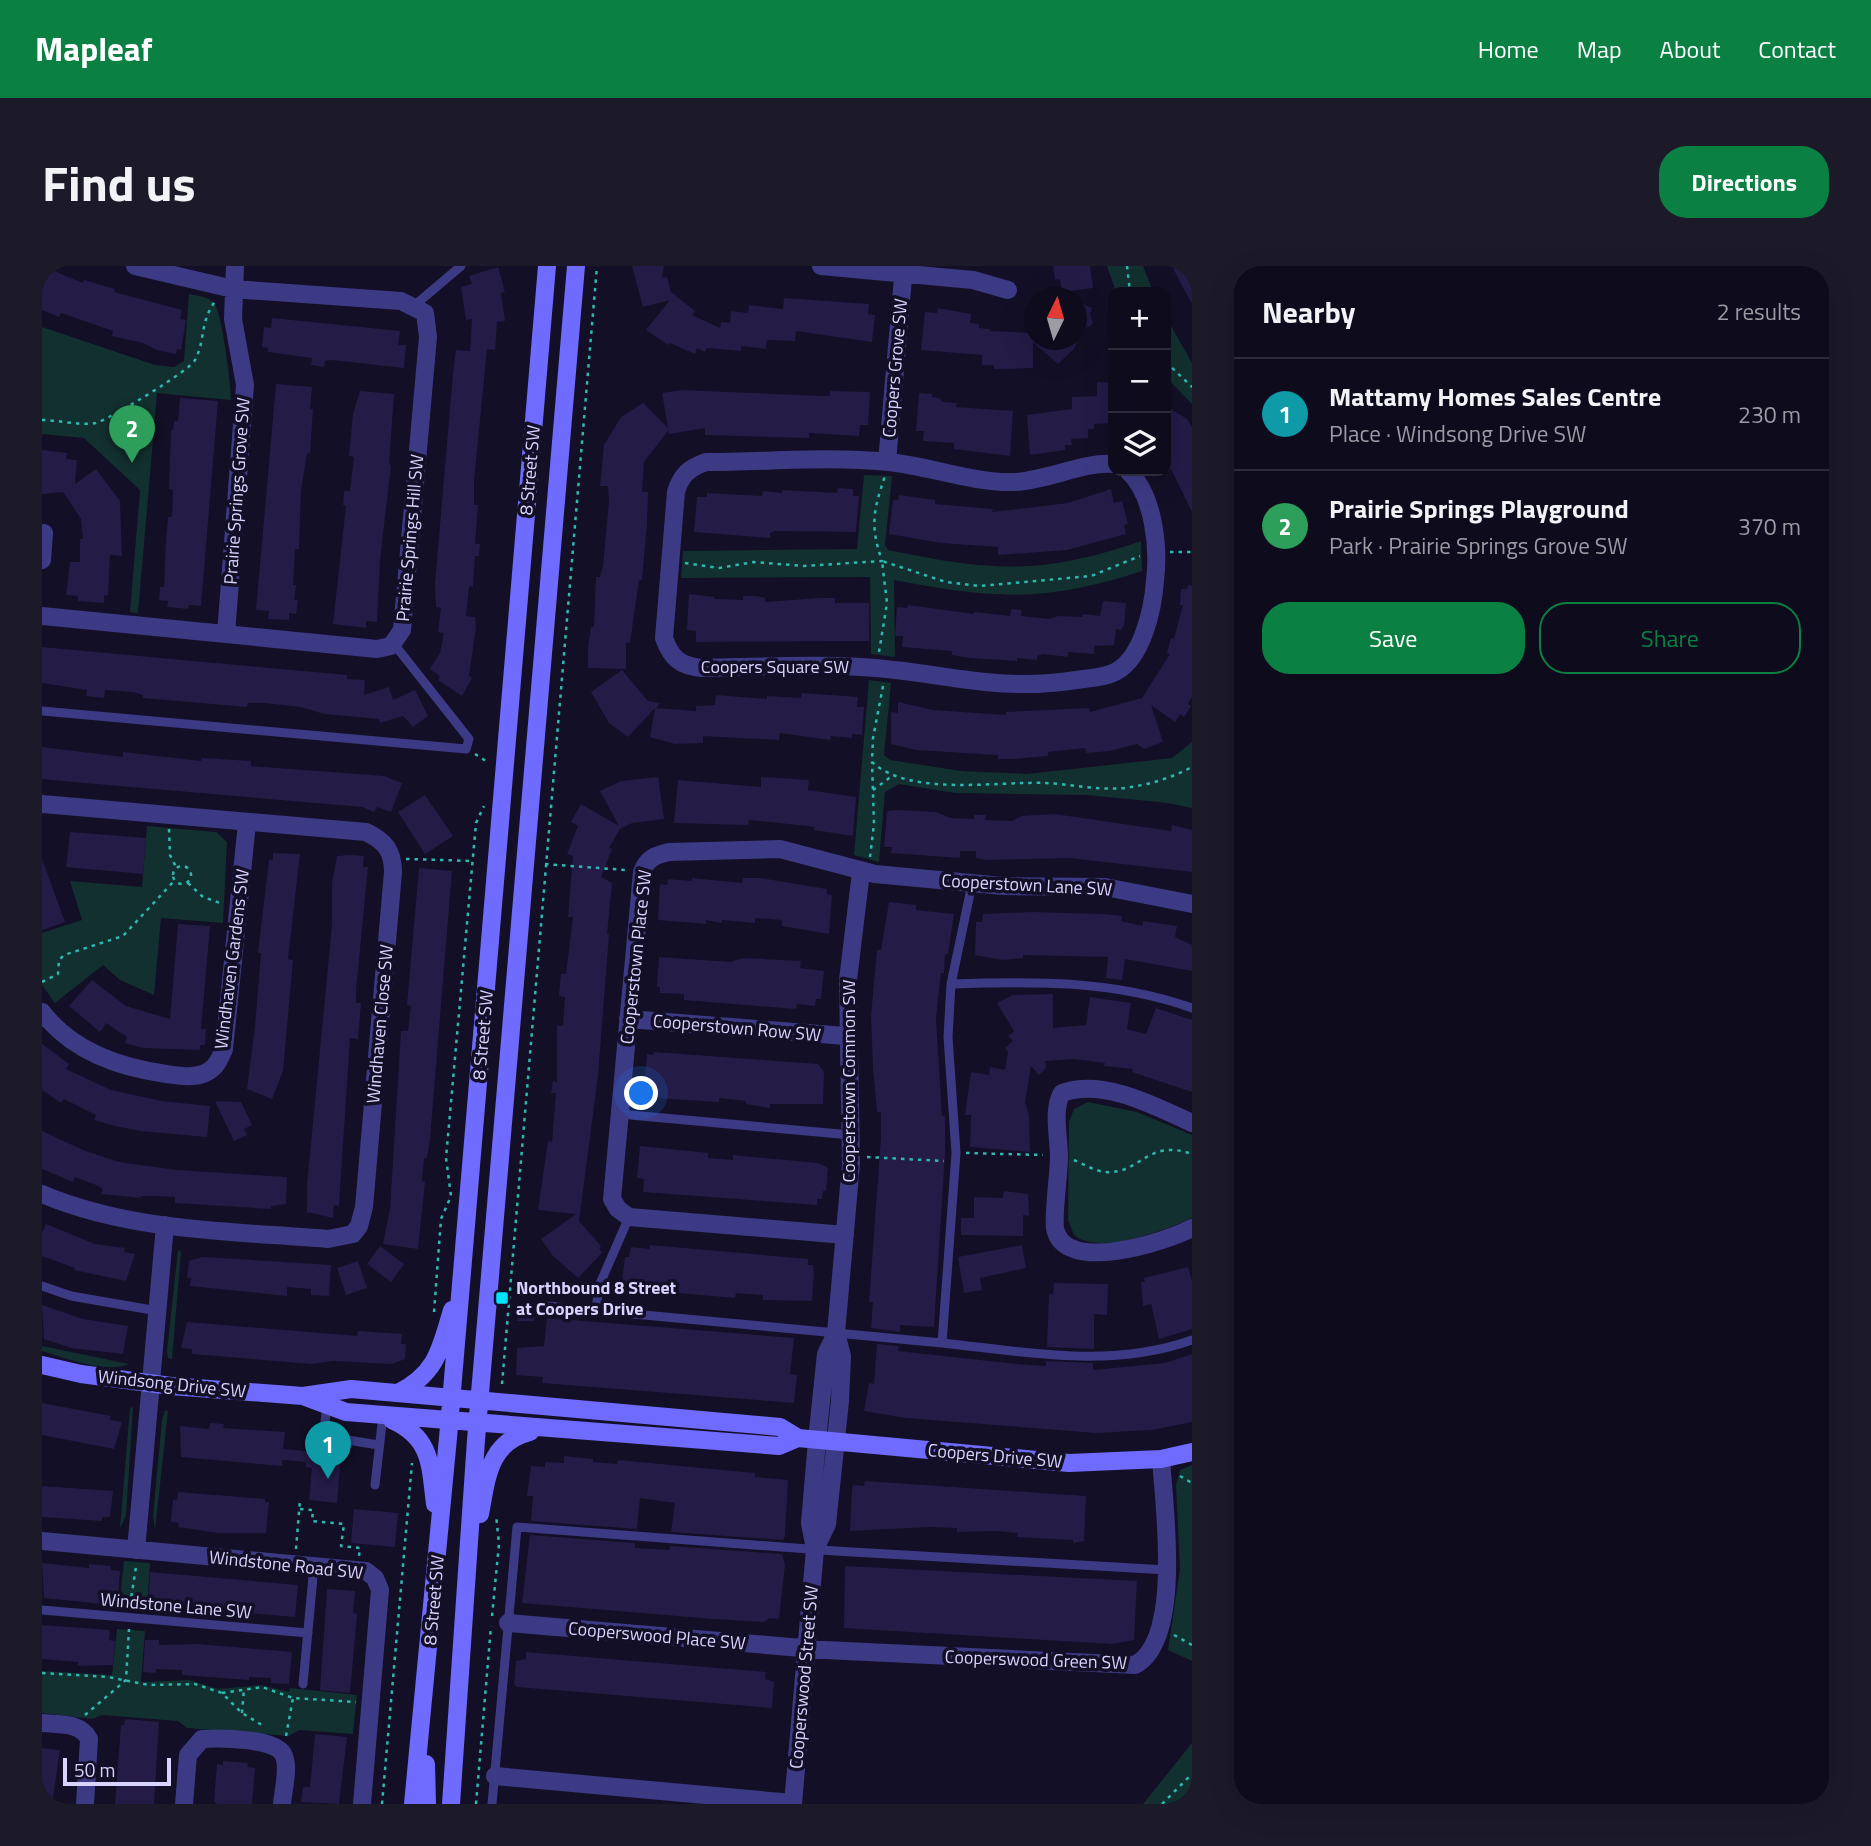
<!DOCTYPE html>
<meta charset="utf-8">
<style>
:root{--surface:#0e0b1c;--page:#1c1929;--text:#f1f3f6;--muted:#9b9ba3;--line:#2e2b3b;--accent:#0b8043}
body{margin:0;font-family:"Titillium Web",sans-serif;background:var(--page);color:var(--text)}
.controls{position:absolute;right:21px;top:21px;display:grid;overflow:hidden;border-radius:14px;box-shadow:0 7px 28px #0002}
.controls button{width:63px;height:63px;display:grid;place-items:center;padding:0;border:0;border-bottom:2px solid var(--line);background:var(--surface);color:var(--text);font:35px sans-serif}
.compass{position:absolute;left:982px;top:21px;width:63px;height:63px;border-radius:50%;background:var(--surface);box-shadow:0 7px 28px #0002;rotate:5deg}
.scale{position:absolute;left:21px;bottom:18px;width:108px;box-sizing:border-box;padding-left:7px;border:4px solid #d9d4ff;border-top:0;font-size:19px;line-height:24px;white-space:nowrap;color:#d9d4ff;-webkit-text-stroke:5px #130f26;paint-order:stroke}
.you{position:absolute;left:600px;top:828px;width:24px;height:24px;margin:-18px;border:5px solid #fff;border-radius:50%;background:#1a73e8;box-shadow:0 0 0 10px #1a73e833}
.badge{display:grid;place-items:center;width:46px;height:46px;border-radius:50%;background:var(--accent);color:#fff;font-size:23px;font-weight:700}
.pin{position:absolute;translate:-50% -58px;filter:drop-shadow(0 2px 4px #0008)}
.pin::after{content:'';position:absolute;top:37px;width:24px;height:21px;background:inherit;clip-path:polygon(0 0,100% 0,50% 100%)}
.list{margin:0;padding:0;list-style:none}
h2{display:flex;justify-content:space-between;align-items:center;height:91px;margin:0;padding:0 28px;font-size:30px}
h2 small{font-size:23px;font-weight:400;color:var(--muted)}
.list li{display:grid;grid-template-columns:46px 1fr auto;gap:21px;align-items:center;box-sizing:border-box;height:112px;padding:0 28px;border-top:2px solid var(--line)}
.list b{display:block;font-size:26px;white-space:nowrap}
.list p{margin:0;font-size:23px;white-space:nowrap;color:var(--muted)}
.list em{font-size:23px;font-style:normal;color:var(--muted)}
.actions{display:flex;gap:14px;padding:21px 28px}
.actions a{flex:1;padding:16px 0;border:2px solid var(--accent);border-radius:28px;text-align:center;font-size:24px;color:var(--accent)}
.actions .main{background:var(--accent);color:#fff}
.icon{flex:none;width:38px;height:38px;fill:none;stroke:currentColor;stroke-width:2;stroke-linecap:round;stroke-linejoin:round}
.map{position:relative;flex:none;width:1150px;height:1538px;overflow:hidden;border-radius:28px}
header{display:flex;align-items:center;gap:42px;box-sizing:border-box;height:98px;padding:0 35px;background:var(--accent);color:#fff}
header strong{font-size:33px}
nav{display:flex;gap:38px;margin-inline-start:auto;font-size:24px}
.intro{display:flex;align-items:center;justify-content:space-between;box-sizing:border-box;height:168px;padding:0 42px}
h1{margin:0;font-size:49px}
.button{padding:18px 32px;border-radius:28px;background:var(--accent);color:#fff;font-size:24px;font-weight:700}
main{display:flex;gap:42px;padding:0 42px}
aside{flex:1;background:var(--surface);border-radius:28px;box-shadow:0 7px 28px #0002}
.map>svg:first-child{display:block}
.green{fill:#12302f}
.building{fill:#241b47}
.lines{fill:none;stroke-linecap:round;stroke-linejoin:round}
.path{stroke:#2fb8b0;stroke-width:2.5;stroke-dasharray:3.5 5;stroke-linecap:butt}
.lane{stroke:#3d3a85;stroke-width:9}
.street{stroke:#3d3a85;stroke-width:18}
.secondary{stroke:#6f6bff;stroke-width:18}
.poi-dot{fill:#00e5ff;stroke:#130f26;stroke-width:2.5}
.labels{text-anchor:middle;stroke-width:7;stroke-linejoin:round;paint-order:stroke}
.street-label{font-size:18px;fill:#d9d4ff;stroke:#130f26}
.poi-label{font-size:18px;font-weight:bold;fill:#d9d4ff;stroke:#130f26;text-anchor:start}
</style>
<header>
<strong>Mapleaf</strong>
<nav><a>Home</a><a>Map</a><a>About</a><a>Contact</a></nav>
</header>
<div class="intro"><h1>Find us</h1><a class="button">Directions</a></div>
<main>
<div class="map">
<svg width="1150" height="1538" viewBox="0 0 1150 1538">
<rect width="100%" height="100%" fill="#130f26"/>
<path class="green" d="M1065,0H1101L1111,26H1074Z
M147,28C155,30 166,30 172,37C180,46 189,119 189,134L115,127L96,347L88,346L98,224L42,172L0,168V61L113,99L132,101L142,95Z
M1124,51L1150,97V138L1124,111Z
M822,209L850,210L843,279L846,284C948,305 998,310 1099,275L1100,305C1002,337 952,333 852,314L853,391L829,388L828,311L639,312L641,285L815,283Z
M827,414L849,417L842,489L848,494L919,505L985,508L1130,492L1150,476V542L1126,537L1045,529L913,527L857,518L843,526L837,596L812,589Z
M105,560L174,566L185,576L181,657L119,652L112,729L78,714L61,699L13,737L0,719V667L40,654L28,615L100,621Z
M1046,836L1095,846L1150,869V952C1123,964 1057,990 1032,969L1026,954L1027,856L1032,843Z
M136,984L139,986L130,1093L126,1092L125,1085Z
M0,1080L87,1098C63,1108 24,1092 0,1085Z
M91,1141L84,1250L78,1262L88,1142Z
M123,1144L126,1145L113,1264L111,1250L120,1154Z
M1150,1199V1395L1126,1384L1138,1303L1134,1219L1138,1204Z
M82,1295L108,1297L105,1343L77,1341Z
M75,1363L103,1365L99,1416L147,1414L176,1423L219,1419L247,1426L248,1422L315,1429L311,1468L257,1464L247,1470L145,1462L136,1455L60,1449L50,1453L0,1447V1405L70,1409Z
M1150,1477V1533L1146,1538H1101Z"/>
<path class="building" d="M0,0L41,17L42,14L59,19L73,23L72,26L140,44L138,53L144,54L139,84L135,83L134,88L115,84L101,77L70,70L71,65L19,47L17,51L0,44Z
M590,0H622L620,12L625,11L629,26L653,45L650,49L678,62L679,56L688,57L689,45L706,47L707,39L741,43L742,32L827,38L826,48L833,49L830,76L754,65L753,75L725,74L724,83L699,80V85L665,82L663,86L655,82L653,88L628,77L626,79L604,64L628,34L601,41Z
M1011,0H1048L1051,22L1020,26L1018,13L1013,14Z
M1130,0H1150V38L1140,20Z
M456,1L463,26L459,27L463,55L455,56L453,84L445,83L432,215V239H436L433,278H438L437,290H433L431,321L427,320L424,350L433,351L434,361L427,410L430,412L420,430L396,414L398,410L388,403L398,387L402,367L396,366L399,342L394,341L393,318L411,107L414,84L428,85L430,53L424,54L419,21L430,18L427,10Z
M1034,35L1050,42L1048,48L1051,56L1049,60L1034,65Z
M896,42L929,48L928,57L937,58V62L948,63V65L991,67V74H1035L1033,82L1016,98L991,76V102L952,103V99H940V89L879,84L883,46L895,47Z
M230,52L358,65L356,79H364L362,102L290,94L283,95L282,101L269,99L270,92L226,86V82L220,81L222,61L229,62Z
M1055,116L1071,117V157L1052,158V163H1046V172L1029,173L1030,179H1023V184L988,189L985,149L1030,143V131L1055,130Z
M234,118L270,121L268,143H271L268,188L265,187L259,225L257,283H253L251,319H254L252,334H256L254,348L247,347V354L226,353L227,345L214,344Z
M639,124L779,130H788V125L828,126L826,159H818L817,170L767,167V172L663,169V162L627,168L626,165L602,196L600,226H606L605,258L600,314H597L588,377H584V403L546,402V380L549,361H552L554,311H558L561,300L567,235L566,220H558L562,179L579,151L601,137L626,162L620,127Z
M318,125L352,128L347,198L349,199L338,294L335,356L324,355V362L291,358L304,240L301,239L302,225H308L312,191L307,190L311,148Z
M877,127L890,128V131L897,132L901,136L915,137L914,141L971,145L968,190L912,183V177L881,175L882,165H874Z
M138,132L176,135L159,340L147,339L146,343L125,341L126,335L117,334L118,321H122L124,274L126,251H130L131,224L127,223L129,164H131L132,155H136Z
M1124,140L1145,153L1150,161V246L1129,203L1124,206Z
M0,184L25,187L24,193L35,194L33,218L54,203L78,235L80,290L68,289L66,330L62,329V337L36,335V330L24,329L28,296H38V273H41L39,253L21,226L0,228Z
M796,222L811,223V230H817L814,266L733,265L728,267V272L652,266L655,231H665V227L720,230L721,225L740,227V224L795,227Z
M1069,223L1072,237L1080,235L1086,258L1082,259L1084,268L1025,284L956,289V281L899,277L847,268L851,234H856L857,229L893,234V238L951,243L950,246L1026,237Z
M1146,319L1150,320V431L1146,438L1149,440L1142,451L1138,448L1133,456L1109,439L1121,476L1102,483L1095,478L1068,485L1044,487L1043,482L1006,486V490L970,493H956V489L874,484L849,478V446L856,447V436L891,444L964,449V446L1047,442L1048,446L1100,432L1128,388L1125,387L1129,372L1132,373L1141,339H1138L1139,323H1145Z
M647,328L672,331V333L701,334V330H714L723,332V336L778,332H793V337H827V375L654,376V365L645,364Z
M1061,335L1084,337L1082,359L1079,364L1074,363L1072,379L1052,380V388L1026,386V391L1001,388L995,390V394L975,392V395L928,392L910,389V385L860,381L861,370H853L855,341L865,342L866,339L932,348V346L968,350L969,343L980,344L979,350L1008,353L1016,350L1040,351L1041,348L1058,350Z
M0,381L305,409V413L323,414L322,429L347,421L351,434L373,424L386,450L371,461L361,450L338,457L337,453L282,448L259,441L222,437H206L205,441L101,432V429L91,426L63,424L62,432L44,430L45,424L0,417Z
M580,404L606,435L618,437L614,442L654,445V440L673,439L674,429L725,433V430L759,432L760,427L816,431L815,441H822L820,469L810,468V472L789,470L788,474L738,467L737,474L661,470V477L633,478L608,471L613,442L586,471L567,457L549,426Z
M0,481L81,491V486L159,495L160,492L209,495V500L342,510L360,517L349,546L335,541L332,546L320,541L31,516L0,513Z
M616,511L622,553L590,557L578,563L567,582L570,583L559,611L570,617L565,668H567L556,810L537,955L559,980L557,983L561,986L536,1012L511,990L499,973L534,948L496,944L506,875L510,876L514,827H509L511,815L515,816V759L521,760L523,731L517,730L519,708H524L531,651H526L531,590L525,588L536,560L529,556L539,538L577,560L558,525L579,515Z
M719,511L767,514L766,524L814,531L811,570L772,564V561L766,560L707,554L706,559L632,557L636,514L719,521Z
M383,529L411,570L383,588L356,546Z
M855,544L894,546L908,552L932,553V549H944L943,554L970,555L980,550L1013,548L1129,565L1130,559L1150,564V606L1027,592L945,594L934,592V585H918V592L849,587L850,581H842L845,545Z
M28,566L104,572L101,608L24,601Z
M231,587L258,588L246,693L251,694L241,805L230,833L205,823L213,760L219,687H216L227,594H231Z
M308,589L322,590L321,601H326L314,724V737H319L316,773L308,772L297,940L292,939L291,952L265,946V919L290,659V617L295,590Z
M0,593L23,656L0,664Z
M377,602L410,605L388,873L385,892H382L380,915L383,916L376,983L341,978L348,943L359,765H366L369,740L365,739Z
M650,612L700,617L701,612H719L785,623V628L790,629L787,668L740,660V654L713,652V657L680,654V657L664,654V658L616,654L618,618L625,619L626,613L650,615Z
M847,636L874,639V644L912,648L906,688H903L902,707H899L894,752L900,850H903V888L892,1061L858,1059V1066L829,1062L831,1036H827L839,871V846H835L831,802L829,750L835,684H839Z
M990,646L1060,648L1080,650L1079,655L1100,660L1101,655L1135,660L1133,671L1150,679V705L1083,693L1080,714L1064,712L1066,691L981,689V692L960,694L933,689L934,656H940L941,648Z
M136,658L168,660L159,763H164L163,779H158V784L101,782L83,777L85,771L64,757L58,766L27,740L50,714L84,740L128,753Z
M617,691L689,696L701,692L759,695L758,702L782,705L779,733H774L773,740L755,738L754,743L642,734V728L618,727V721H615Z
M1011,728V762L1044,759L1048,731L1089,737L1085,763L1104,768L1114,742L1150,754V826L1090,806L1091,803L1062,800L1063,797L1032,793L1003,795L1004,802L997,809L989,800L983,836L987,849L988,886L928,881L929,849H923L929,806L947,809L948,801L963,804L966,786L963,782L971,775L966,770L972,765L955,737L971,729Z
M0,778L27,798L24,803L69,824L120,835L168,840L165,871L98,865L73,860L52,854L54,849L22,833L19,837L0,824Z
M612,786L776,798L782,806L781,838H728V842L704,838V835L677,832V836L612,832V829L601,828L605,788L611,789Z
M173,835L199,836L210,859L202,863L205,869L192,875Z
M0,865L41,884L77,896L135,904L245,911L244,938L229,940V943L133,937V931L112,930H99L98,932L59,928L61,923L54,919L33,911L31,916L0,903Z
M598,880L666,887V892L691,894V889L776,897L786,902L784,925H781L780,933H775V939L601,926L602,913L595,912Z
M962,925L986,928L987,950L981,949V970L919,969V952H932V931L961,932Z
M4,958L53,978L83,982L82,986L93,988L84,1015L32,1004L33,1002L0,990V967Z
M608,979L766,993V999H771L772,1007L770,1035L721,1034V1029L694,1027L693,1032L579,1022L583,991H587L589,981L608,983Z
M980,979L984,1002L938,1012L940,1024L922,1027L916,991Z
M338,980L362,998L349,1016L325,998Z
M160,991L289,999L287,1030L269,1029V1023L245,1021V1030L148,1020L149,1012H145L147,995Z
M316,995L325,1022L304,1029L295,1002Z
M1146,1001L1150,1015V1063L1117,1073L1109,1038L1101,1040L1099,1016H1103L1102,1012Z
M1012,1017L1066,1018L1065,1049L1052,1048V1083L1005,1081L1007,1028H1011Z
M476,1037L493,1038L492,1055H475Z
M0,1039L41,1053L86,1060L81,1088L29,1082L2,1073Z
M505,1052L752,1072L748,1108L755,1109L752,1137L500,1117L501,1111L474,1109L475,1082L502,1080Z
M145,1056L315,1070L316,1065L360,1068L359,1078H364L363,1093L350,1098L291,1095L270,1098L150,1088V1083L139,1082Z
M835,1078L857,1080L856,1085L975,1098L1004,1100V1095L1051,1097V1104L1123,1097L1150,1088V1156L1110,1164L1054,1167L864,1152L822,1145L827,1117L832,1118Z
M0,1137L69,1150L68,1154L80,1156L72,1183L0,1169Z
M168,1157L182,1158L181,1162L243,1166L241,1183L299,1188L295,1237L267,1234L270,1202L264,1201V1196L240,1194V1200L139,1191L138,1160L167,1163Z
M522,1190L551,1193V1196L575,1198L576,1194L713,1207V1211L746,1214L743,1270L741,1274L629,1266L633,1237L598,1232L595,1263L489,1255L491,1230H485L489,1200L503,1201V1196L522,1197Z
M823,1215L1044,1230L1042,1275L1031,1277V1274L975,1271L976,1267L953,1265L915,1266V1262L887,1261L808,1265L810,1224L811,1219L822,1220Z
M0,1220L71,1225L68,1251H60V1255L0,1251Z
M136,1226L223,1233V1236H227L224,1267H176L136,1261L137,1257L129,1256L131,1234H135Z
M312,1243L356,1247L353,1281L309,1277Z
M488,1269L593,1277V1282L627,1284L628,1280L740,1288L743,1299L737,1353L727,1352L723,1356L671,1353L480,1337Z
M0,1297L47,1302V1298L69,1300V1304L78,1305L76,1329L71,1328L70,1339L2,1332Z
M803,1300L1095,1315L1092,1374L1070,1378L802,1362Z
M108,1306L256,1319L253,1351L146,1342V1338H106Z
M285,1323L313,1325L311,1347L315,1348L308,1427L278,1424Z
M0,1359L68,1364L67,1374L73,1375L71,1399L36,1400V1396L0,1393Z
M103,1374H117V1379L157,1378L250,1386L247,1418L229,1417V1412L207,1411V1414L140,1409V1404L114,1403V1407L101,1406Z
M484,1386L724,1406L723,1413L732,1416L730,1442L475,1421L472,1419L474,1395L484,1393Z
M83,1453L117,1456L112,1538H73L79,1459H82Z
M273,1468L305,1471L297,1538L259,1536L261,1521H268Z
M0,1482L18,1484L10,1538H0Z
M181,1495L206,1497L205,1501L213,1502L210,1538H175L172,1535L175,1498L181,1499Z"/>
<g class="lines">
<path class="path" d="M1085,0L1088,26
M1124,96L1150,121
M0,154C17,154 37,160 54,157C66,154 149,104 153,94C164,73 157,57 174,34
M1128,286H1150
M643,297L677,302L712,296L762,300L840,295C828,260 831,245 843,210
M837,386L845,337L840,295L904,316L937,320L1049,310L1098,290
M841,420L831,472L830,496C868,531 955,515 1003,517C1031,518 1061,526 1089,521C1110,518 1131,511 1150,501
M433,488L447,497
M831,524L850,510
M127,563L128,589L134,601
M828,591L832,558L830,496
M364,593L431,595
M503,598L583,604
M131 609a9 9 0 1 1 18 0a9 9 0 1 1-18 0Z
M146,617L161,631L181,638
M0,716L16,708L17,694L22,689L81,670L132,615
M924,887L1001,889
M825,891L902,895
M1032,894C1041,898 1053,905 1063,906C1098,909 1105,872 1150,888
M392,1046L399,953L409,930L404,892L434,557L442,540
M460,1118L555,0
M1138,1210L1150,1217
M258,1243L271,1244L270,1255L302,1258L299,1280L318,1282L317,1290
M254,1283L258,1234
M88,1339L94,1301
M450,1350L457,1278L454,1249
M1132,1369L1150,1379
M0,1407L66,1411L107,1419L153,1418L180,1427L200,1447L220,1459
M180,1427L220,1421L251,1432L314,1436
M200,1447L202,1423
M43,1449L84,1414L87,1363
M244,1470L251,1432
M340,1538L370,1197
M434,1538L449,1360
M1120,1538L1150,1508"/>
<path class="lane" d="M373,39L419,0
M0,445L424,483L427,473L352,378
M930,618L909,718C992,715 1071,714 1150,742
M909,718L906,771L914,887L900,1077C984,1086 1069,1103 1150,1074
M577,848L809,869
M0,1020L29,1030L116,1045
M506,1040L900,1077
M554,1044L557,1020L587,951
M285,1138L283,1156L286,1171L337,1179
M333,1219L341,1149
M0,1344L266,1367
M261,1418L272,1300
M450,1538L475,1261L793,1285L1125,1304"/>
<path class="street" d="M779,0L931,14L966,24
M845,196L862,0
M1071,198C1043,195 1005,215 972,216C929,217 888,200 846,196C786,190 724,196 664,196C647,202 639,209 634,226L622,372C629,392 638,400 660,402C712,401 766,398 819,401C896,405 953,427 1034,414C1047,412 1063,412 1075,405C1101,390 1111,342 1113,315C1117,281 1112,229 1086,205
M0,294L2,267
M0,350L335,383L349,380L360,364L386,71L383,47L359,35L191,23L93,0
M184,368L203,119L191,53L193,0
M0,538L324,566C343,575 351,585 351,606L322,941L317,960L311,968L286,973C190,965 90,966 0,928
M0,746C30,785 76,801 124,808C138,810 154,813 167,805C175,800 178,792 182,783L205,557
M586,753L804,770
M1150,857C1113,840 1061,812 1020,827C1010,843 1017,872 1017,891C1017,908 1011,947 1013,962C1021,1009 1124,976 1150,962
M803,969L587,951L576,943L570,933L600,606C605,592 614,589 627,586L738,583L833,608L961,620L1063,621L1150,638
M0,1275L324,1305L333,1312L338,1324L320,1538
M773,1283L785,1258L798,1135L800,1090L794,1067L809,898L806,714L819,606
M94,1284L123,959
M466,1357L783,1384L1093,1399C1141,1374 1122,1240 1119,1193
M0,1457C18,1459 38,1456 47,1473L43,1538
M453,1510L751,1537
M142,1538L146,1489L160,1473C178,1472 232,1472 241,1488C248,1500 241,1524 240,1538
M751,1538L773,1283L768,1257L775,1174L784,1088L794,1067"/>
<path class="secondary" d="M0,1099L39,1108L129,1120L261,1130L309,1123L738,1161L756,1172L1027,1197L1119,1193L1150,1186
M356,1127C395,1107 398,1084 410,1044
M261,1130L304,1146L737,1180L756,1172
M350,1154C390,1172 388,1199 393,1238
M438,1248C445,1211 447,1176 488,1166
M384,1498L385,1538
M371,1538L406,1172L505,0
M409,1538L434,1174L534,0"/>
</g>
<rect class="poi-dot" x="453" y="1025" width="14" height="14" rx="3.5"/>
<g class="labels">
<g class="street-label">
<text transform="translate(853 102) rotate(-85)" y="6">Coopers Grove SW</text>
<text transform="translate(488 204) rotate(-85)" y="6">8 Street SW</text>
<text transform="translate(195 225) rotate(-86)" y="6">Prairie Springs Grove SW</text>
<text transform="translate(368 272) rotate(-85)" y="6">Prairie Springs Hill SW</text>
<text x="733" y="407">Coopers Square SW</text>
<text transform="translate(985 619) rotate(3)" y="6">Cooperstown Lane SW</text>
<text transform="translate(594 691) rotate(-84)" y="6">Cooperstown Place SW</text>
<text transform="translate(190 693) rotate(-83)" y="6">Windhaven Gardens SW</text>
<text transform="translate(338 758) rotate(-85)" y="6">Windhaven Close SW</text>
<text transform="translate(695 762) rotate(5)" y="6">Cooperstown Row SW</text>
<text transform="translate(441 769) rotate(-85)" y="6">8 Street SW</text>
<text transform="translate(807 815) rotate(-90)" y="6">Cooperstown Common SW</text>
<text transform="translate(130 1118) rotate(6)" y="6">Windsong Drive SW</text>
<text transform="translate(953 1190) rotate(5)" y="6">Coopers Drive SW</text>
<text transform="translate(244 1299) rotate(6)" y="6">Windstone Road SW</text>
<text transform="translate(392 1334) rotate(-85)" y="6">8 Street SW</text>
<text transform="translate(134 1340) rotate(5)" y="6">Windstone Lane SW</text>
<text transform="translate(615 1370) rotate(5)" y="6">Cooperswood Place SW</text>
<text transform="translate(994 1394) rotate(2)" y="6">Cooperswood Green SW</text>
<text transform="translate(762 1411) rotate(-85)" y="6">Cooperswood Street SW</text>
</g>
<g class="poi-label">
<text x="474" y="1028">Northbound 8 Street<tspan x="474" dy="21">at Coopers Drive</tspan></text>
</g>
</g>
</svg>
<div class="controls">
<button>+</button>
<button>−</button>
<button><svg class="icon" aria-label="layers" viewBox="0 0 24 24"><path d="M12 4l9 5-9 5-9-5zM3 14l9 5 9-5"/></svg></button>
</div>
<svg class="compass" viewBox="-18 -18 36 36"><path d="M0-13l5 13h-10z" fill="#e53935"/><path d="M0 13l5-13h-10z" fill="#9b9ba3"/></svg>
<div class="scale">50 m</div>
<div class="you"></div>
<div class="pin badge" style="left:286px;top:1213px;background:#0f9aa8">1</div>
<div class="pin badge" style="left:90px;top:197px;background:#2e9e5b">2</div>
</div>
<aside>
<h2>Nearby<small>2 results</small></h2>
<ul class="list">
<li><span class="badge" style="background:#0f9aa8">1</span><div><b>Mattamy Homes Sales Centre</b><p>Place · Windsong Drive SW</p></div><em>230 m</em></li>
<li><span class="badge" style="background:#2e9e5b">2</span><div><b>Prairie Springs Playground</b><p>Park · Prairie Springs Grove SW</p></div><em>370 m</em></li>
</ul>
<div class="actions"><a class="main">Save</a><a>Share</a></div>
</aside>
</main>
